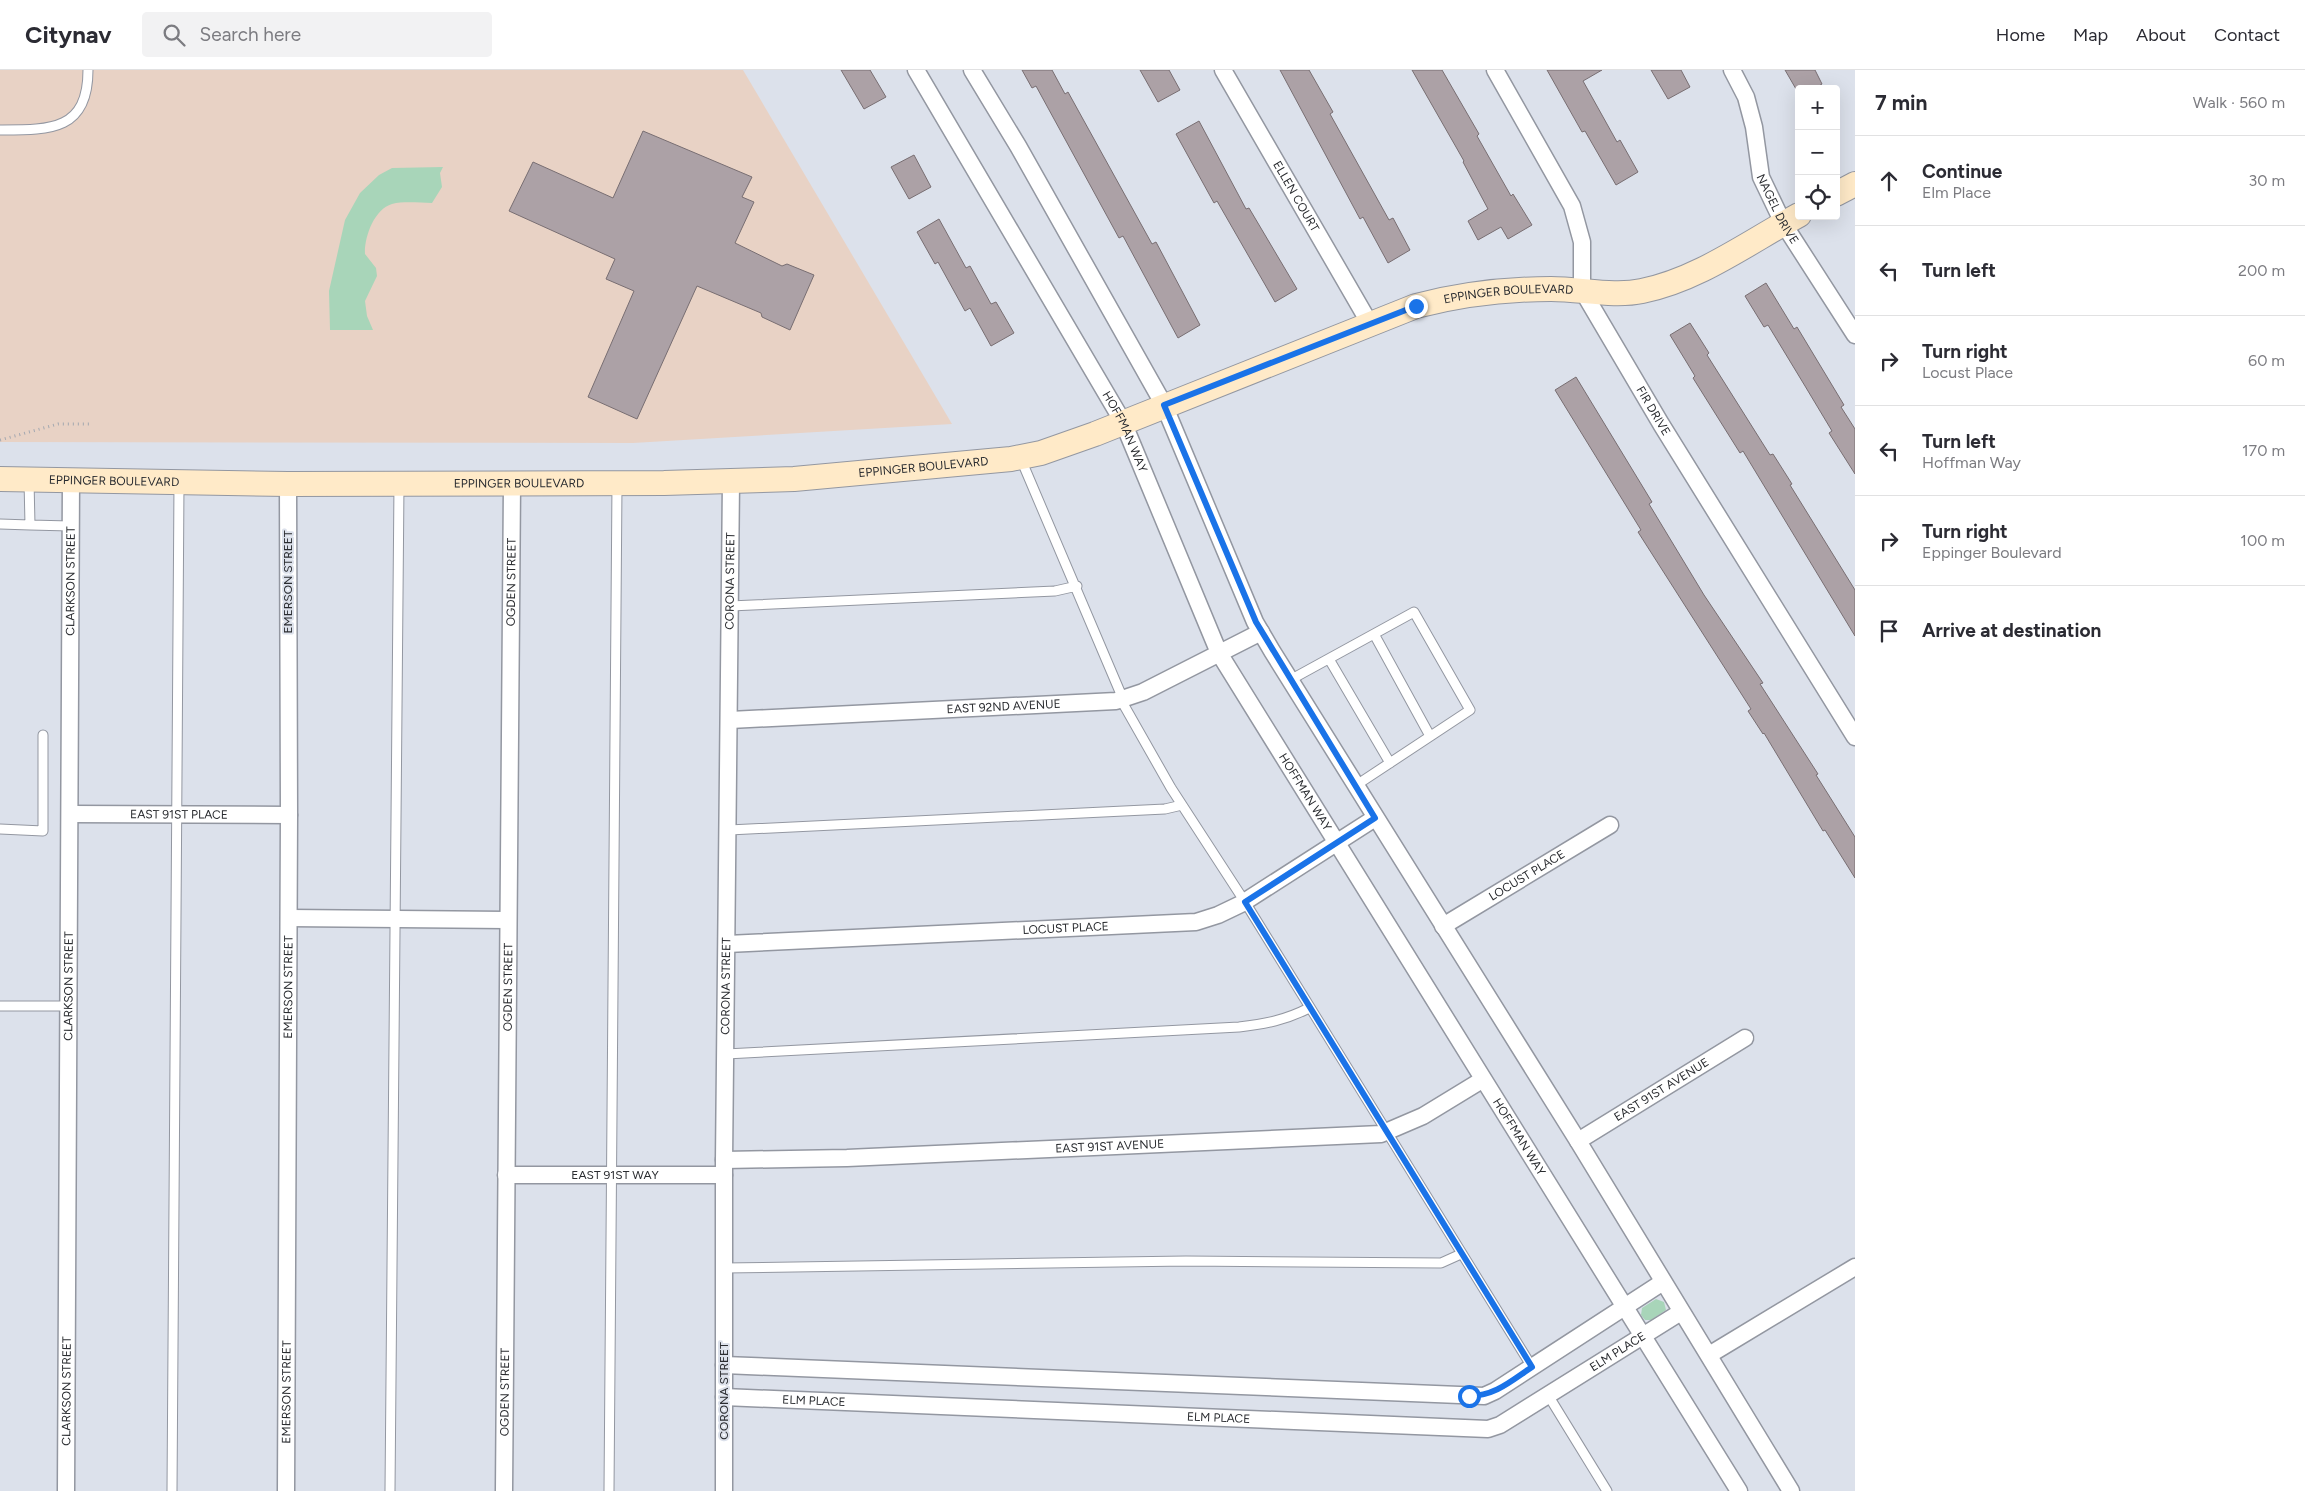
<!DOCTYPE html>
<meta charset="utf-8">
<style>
:root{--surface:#fff;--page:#f2f2f3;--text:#2b2b33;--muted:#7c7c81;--line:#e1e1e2}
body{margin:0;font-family:Figtree,sans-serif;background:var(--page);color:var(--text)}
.controls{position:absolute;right:15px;top:15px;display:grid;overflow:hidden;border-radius:5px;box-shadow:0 5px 20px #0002}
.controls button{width:45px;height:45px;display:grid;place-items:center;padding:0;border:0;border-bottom:1px solid var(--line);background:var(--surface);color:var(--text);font:25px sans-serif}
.stop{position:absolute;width:15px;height:15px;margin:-11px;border:4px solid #1a73e8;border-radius:50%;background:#fff}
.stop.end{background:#1a73e8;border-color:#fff;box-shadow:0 1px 5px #0008}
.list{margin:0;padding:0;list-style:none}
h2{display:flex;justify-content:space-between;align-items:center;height:65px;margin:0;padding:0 20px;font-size:21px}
h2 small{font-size:16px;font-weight:400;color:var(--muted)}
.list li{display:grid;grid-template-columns:32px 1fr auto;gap:15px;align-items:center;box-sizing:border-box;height:90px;padding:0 20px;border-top:1px solid var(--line)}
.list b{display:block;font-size:19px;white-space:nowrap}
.list p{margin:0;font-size:16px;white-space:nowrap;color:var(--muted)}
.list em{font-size:16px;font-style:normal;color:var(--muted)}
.icon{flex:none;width:28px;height:28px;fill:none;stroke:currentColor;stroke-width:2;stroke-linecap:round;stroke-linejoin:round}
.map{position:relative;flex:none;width:1855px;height:1421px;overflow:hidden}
header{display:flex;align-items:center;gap:30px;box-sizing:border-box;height:70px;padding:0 25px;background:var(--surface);border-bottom:1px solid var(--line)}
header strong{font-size:24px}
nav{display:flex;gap:28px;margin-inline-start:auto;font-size:18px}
.search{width:350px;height:45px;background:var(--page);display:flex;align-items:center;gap:12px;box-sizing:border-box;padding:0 18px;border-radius:5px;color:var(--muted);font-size:19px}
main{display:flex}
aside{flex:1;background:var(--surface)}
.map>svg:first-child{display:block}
.education{fill:#e8d2c5}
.green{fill:#a8d5b9}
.building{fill:#aca1a6;stroke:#786e72}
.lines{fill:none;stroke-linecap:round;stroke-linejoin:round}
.lane-casing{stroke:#9397a1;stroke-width:11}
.street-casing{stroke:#9397a1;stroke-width:19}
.secondary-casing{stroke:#9397a1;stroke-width:26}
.path{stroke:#a4a8b0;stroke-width:3;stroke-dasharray:1 4;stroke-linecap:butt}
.lane{stroke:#fff;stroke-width:9}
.street{stroke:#fff;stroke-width:16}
.secondary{stroke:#ffeac8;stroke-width:24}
.route{stroke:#1a73e8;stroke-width:6}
.labels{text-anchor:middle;stroke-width:4;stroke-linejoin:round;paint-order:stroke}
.street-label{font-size:12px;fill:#2a2c30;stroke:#dce1eb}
</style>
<header>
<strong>Citynav</strong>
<div class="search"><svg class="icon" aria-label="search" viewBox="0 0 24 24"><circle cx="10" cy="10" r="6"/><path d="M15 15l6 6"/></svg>Search here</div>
<nav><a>Home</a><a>Map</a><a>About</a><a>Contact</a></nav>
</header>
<main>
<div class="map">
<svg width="1855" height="1421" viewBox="0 0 1855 1421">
<rect width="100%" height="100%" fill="#dce1eb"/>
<path class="education" d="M0,0H743L952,354L633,373L0,372Z"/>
<path class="green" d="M443,97L440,103L442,117L432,133C420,133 404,131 392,134C374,139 364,168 365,184L376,198L377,206L365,231L367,246L373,260H330L329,221L345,150L360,123L379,105L392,98Z
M1656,1229L1664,1232L1666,1240L1651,1250H1645L1641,1245L1642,1238Z"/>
<path class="building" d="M841,0H870L886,27L864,39Z
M1022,0H1052L1065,24L1068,22L1152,174L1156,172L1200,255L1178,268L1123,166L1119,168L1036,16L1032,18Z
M1140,0H1169L1180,20L1158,32Z
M1280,0H1309L1333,42L1330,44L1389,150L1393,148L1410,180L1388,193L1363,147L1360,149Z
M1412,0H1442L1479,64L1477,66L1511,126L1513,124L1532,155L1508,169L1501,157L1478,170L1468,151L1488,139L1463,92L1464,91Z
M1547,0H1602L1583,11L1617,72L1620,70L1638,102L1616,115L1585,61L1582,62Z
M1651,0H1681L1690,17L1668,29Z
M1785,0H1815L1822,14L1814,19H1796Z
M1199,51L1246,139L1249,138L1297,219L1275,232L1217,131L1214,133L1176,64Z
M643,61L752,107L742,127L754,132L735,173L782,196L787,194L814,205L790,260L762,247L761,243L697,216L637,349L588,327L634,221L606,209L615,189L509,141L533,92L613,128Z
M914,85L931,117L909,129L891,97Z
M939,149L966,198L970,196L991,234L996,232L1014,263L991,276L970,238L965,241L938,192L935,194L917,162Z
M1766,213L1794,259L1797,257L1844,335L1841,337L1855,359V404L1829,363L1832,361L1805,316L1768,255L1764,257L1745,226Z
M1690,253L1709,283L1707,285L1770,385L1773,384L1792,414L1790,415L1855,520V566L1743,381L1740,383L1693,308L1695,306L1670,265Z
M1576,307L1652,432L1649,434L1704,525L1763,613L1760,614L1818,704L1816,705L1855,767V808L1825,760L1823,761L1764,663L1763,664L1748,641L1751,639L1638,462L1641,460L1555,320Z"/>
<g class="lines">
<defs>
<path id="lane" d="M0,60C50,60 88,61 88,0
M1020,387L1123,629
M0,454L30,455L29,410
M30,455L70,456
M730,536L1055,521L1077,516
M1374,564L1430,666
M1329,589L1390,693
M1290,610L1414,542L1470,640L1355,716
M1121,630L1171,718L1245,832L1532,1297
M0,759L43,761V665
M729,760L1165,739L1182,735
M0,936H68
M726,984L1239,957C1265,954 1286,950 1309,938
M724,1198L1186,1191L1441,1193L1461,1184
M1548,1325L1607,1421
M172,1421L179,414
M390,1421L399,414
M609,1421L617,414"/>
<g id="street">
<path id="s1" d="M916,0L1123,352L1219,583L1739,1421"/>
<path d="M972,0L1018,76L1164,335L1255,552L1272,581L1578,1071L1791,1421"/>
<path id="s2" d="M1223,0L1370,254"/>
<path id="s3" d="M1495,0L1572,136L1582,172V220L1661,354L1855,667"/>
<path id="s4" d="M1732,0L1746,27L1754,57L1761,107L1783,153L1855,265"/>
<path id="s5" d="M730,650L1116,631L1143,622L1261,562"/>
<path id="s6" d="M70,744L289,745"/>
<path d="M289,848L507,850"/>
<path id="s7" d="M1443,856L1610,755"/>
<path id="s8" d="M727,874L1196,852L1218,845L1241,834L1375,748"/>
<path id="s9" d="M1578,1071L1745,968"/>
<path id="s10" d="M724,1090L847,1088L1381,1064L1423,1046L1482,1010"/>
<path id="s11" d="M506,1105H724"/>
<path d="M1709,1285L1855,1197"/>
<path d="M724,1295L1484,1326L1495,1321L1663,1212"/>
<path id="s12" d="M724,1327L1488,1359L1500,1355L1681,1242"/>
<path id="s13" d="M66,1421L71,410"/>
<path id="s14" d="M286,1421L289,745L288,414"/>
<path id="s15" d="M504,1421L512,414"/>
<path id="s16" d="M724,1421V1090L731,411"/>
</g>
<g id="secondary">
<path d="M1836,124L1855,114"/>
<path id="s17" d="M0,409L288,414L664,413L794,409L1011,389L1041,383L1095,364L1416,236C1462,224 1505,219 1551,219C1581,219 1614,227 1642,221C1698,210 1749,172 1799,145"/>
</g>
</defs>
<use href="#lane" class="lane-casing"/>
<use href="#street" class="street-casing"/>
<use href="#secondary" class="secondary-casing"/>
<path class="path" d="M0,370L58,354H92"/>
<use href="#lane" class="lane"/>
<use href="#street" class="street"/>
<use href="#secondary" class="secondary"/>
</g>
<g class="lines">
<path class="route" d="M1416,236L1164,335L1256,552L1375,748L1245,832L1532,1297C1511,1311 1495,1326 1469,1326"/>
</g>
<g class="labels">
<g class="street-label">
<text dy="4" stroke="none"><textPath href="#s2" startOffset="146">ELLEN COURT</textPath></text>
<text dy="4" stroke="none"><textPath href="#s4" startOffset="148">NAGEL DRIVE</textPath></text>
<text dy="4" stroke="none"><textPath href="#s17" startOffset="1539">EPPINGER BOULEVARD</textPath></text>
<text dy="4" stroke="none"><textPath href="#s3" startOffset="382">FIR DRIVE</textPath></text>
<text dy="4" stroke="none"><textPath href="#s1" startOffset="418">HOFFMAN WAY</textPath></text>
<text dy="4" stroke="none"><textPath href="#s17" startOffset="924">EPPINGER BOULEVARD</textPath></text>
<text dy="4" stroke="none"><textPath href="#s17" startOffset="114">EPPINGER BOULEVARD</textPath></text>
<text dy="4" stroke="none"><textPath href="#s17" startOffset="519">EPPINGER BOULEVARD</textPath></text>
<text dy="4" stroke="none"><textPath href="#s13" startOffset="910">CLARKSON STREET</textPath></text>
<text dy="4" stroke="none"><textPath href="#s16" startOffset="910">CORONA STREET</textPath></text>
<text transform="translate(288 512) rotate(-90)" y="4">EMERSON STREET</text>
<text dy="4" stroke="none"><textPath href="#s15" startOffset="909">OGDEN STREET</textPath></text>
<text dy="4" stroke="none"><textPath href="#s5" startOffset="274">EAST 92ND AVENUE</textPath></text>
<text dy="4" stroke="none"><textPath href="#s1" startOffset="822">HOFFMAN WAY</textPath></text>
<text dy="4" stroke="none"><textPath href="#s6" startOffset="109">EAST 91ST PLACE</textPath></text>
<text dy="4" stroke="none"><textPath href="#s7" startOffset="98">LOCUST PLACE</textPath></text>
<text dy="4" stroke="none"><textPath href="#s8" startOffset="339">LOCUST PLACE</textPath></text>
<text dy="4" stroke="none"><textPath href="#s13" startOffset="505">CLARKSON STREET</textPath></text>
<text dy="4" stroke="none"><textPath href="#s16" startOffset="505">CORONA STREET</textPath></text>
<text dy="4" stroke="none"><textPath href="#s14" startOffset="504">EMERSON STREET</textPath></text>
<text dy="4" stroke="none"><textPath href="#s15" startOffset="504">OGDEN STREET</textPath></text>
<text dy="4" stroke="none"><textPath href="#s9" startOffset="98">EAST 91ST AVENUE</textPath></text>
<text dy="4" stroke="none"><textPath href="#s1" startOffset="1228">HOFFMAN WAY</textPath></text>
<text dy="4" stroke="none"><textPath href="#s10" startOffset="386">EAST 91ST AVENUE</textPath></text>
<text dy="4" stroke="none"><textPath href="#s11" startOffset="109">EAST 91ST WAY</textPath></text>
<text dy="4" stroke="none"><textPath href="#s12" startOffset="916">ELM PLACE</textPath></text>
<text dy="4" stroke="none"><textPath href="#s13" startOffset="100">CLARKSON STREET</textPath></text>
<text transform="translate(724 1321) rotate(-90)" y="4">CORONA STREET</text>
<text dy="4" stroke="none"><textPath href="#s14" startOffset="99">EMERSON STREET</textPath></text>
<text dy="4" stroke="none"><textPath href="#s15" startOffset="99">OGDEN STREET</textPath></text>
<text dy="4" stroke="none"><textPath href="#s12" startOffset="90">ELM PLACE</textPath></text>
<text dy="4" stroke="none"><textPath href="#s12" startOffset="495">ELM PLACE</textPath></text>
</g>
</g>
</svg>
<div class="controls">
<button>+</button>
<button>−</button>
<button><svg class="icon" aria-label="locate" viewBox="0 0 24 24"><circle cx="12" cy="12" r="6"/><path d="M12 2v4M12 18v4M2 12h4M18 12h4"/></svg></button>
</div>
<div class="stop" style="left:1469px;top:1326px"></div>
<div class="stop end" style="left:1416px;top:236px"></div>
</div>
<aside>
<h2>7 min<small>Walk · 560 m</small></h2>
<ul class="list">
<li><svg class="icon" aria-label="ahead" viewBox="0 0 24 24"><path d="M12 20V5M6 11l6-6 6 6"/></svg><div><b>Continue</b><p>Elm Place</p></div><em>30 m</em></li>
<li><svg class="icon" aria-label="left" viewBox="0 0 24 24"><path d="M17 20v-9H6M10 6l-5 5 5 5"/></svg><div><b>Turn left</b></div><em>200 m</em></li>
<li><svg class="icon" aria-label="right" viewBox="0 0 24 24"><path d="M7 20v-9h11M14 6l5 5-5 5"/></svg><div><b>Turn right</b><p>Locust Place</p></div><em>60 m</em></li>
<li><svg class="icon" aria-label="left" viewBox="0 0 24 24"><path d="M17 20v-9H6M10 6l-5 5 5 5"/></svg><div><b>Turn left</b><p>Hoffman Way</p></div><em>170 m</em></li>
<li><svg class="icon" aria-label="right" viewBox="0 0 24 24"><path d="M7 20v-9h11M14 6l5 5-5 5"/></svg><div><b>Turn right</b><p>Eppinger Boulevard</p></div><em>100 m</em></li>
<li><svg class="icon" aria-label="arrive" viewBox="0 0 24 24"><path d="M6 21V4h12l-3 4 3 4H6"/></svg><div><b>Arrive at destination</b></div></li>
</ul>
</aside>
</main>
